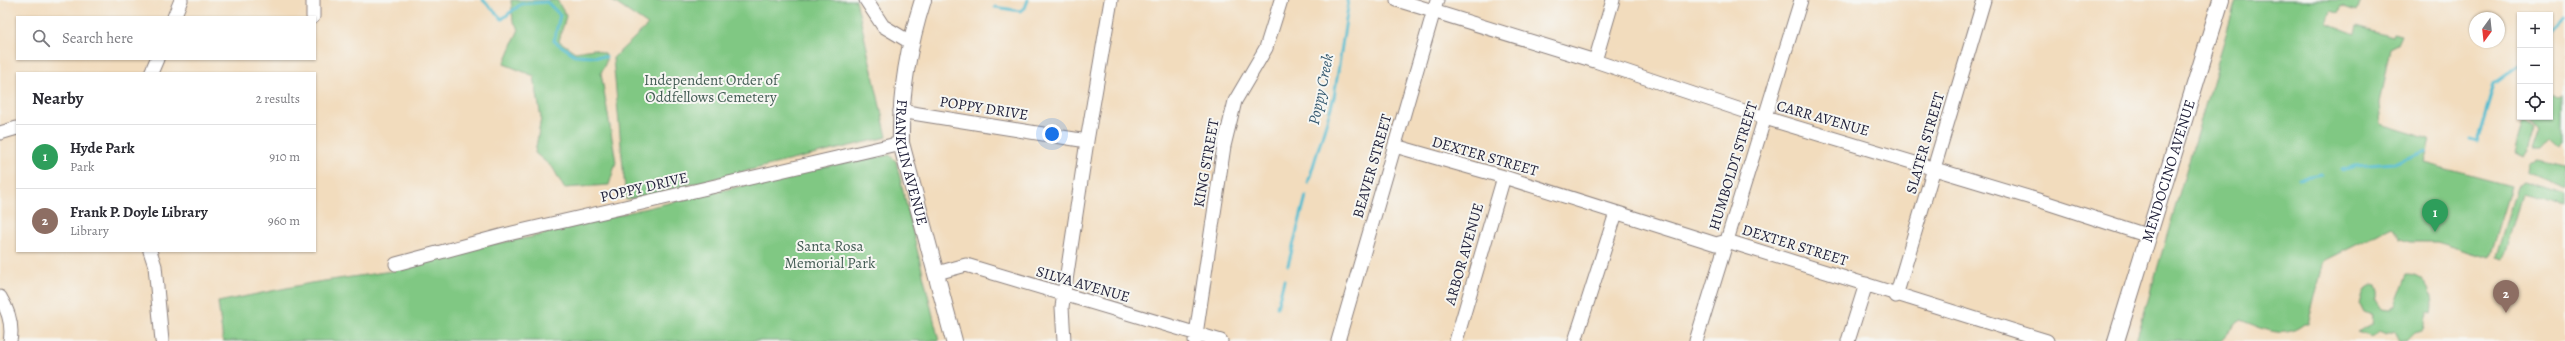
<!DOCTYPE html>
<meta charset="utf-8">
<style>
:root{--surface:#fff;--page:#f7f7f7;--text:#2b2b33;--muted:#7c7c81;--line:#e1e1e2;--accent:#d93025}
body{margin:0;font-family:Alegreya,serif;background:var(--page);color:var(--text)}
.controls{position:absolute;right:12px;top:12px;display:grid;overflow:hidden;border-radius:0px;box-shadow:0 1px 3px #0004}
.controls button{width:36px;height:36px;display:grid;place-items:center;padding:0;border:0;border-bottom:1px solid var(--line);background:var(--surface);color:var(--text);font:20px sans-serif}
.compass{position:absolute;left:2469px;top:12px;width:36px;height:36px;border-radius:50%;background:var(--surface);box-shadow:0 1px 3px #0004;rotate:195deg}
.you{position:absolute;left:1052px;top:134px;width:14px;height:14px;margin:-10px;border:3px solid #fff;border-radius:50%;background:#1a73e8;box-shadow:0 0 0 6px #1a73e833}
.badge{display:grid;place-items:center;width:26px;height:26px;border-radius:50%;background:var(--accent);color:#fff;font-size:13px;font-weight:700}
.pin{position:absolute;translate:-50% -33px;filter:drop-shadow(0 1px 2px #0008)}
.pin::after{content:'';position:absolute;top:21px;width:14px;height:12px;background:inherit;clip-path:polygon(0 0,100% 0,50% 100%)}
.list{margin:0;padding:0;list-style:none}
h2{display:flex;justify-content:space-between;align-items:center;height:52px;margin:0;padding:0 16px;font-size:17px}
h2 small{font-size:13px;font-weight:400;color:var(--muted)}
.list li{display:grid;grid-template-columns:26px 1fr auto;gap:12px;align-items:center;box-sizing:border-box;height:64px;padding:0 16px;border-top:1px solid var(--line)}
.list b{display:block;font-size:15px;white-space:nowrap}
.list p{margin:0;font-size:13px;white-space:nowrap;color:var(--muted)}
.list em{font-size:13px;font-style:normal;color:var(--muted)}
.icon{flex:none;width:22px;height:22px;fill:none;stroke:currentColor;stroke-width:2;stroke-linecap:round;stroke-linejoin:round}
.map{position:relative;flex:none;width:2565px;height:341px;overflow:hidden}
.search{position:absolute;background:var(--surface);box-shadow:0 1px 3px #0004;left:16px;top:16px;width:300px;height:44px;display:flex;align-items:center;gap:10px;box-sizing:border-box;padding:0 14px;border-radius:0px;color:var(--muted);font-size:15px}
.panel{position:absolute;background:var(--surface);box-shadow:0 1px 3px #0004;left:16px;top:72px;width:300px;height:180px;border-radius:0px}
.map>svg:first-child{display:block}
.green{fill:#80c883;stroke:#51755f}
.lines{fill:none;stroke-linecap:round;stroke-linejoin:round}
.stream{stroke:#53bccf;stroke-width:3}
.minor-casing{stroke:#8a7f7c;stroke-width:15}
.major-casing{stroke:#8a7f7c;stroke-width:18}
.minor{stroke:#fff;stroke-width:13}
.major{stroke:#fff;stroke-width:16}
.labels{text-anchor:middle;stroke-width:4;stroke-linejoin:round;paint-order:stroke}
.park-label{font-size:15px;fill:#435c54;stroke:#f6f6f2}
.street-label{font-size:15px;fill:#22223b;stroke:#f6f6f2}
.water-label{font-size:16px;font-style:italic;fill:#33586f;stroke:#f6f6f2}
</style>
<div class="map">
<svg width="2565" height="341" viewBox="0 0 2565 341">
<rect width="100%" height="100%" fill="#f6f6f2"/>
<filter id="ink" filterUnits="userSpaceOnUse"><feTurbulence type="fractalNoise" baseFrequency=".025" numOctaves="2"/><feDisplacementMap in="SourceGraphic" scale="8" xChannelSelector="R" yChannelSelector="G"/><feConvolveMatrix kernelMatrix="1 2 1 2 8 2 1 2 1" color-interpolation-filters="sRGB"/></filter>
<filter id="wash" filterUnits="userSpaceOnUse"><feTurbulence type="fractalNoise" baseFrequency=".012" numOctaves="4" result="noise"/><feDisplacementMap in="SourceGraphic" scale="16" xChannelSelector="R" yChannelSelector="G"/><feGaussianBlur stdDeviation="0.9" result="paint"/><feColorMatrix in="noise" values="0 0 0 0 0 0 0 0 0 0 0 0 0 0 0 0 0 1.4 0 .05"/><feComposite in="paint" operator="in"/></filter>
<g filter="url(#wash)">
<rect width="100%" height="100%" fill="#f2dcbd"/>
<path class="green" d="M511,0H557L566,16L559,41L575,52L594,49L606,54V62L601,73L616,162L609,185L564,188L553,168L535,153L541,118L534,76L504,64L519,29L513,21Z
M611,0H856L887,137L626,200L613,58L648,25Z
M2236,0H2360L2356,11L2341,6L2338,13L2331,11L2327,23L2355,34L2357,26L2392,36L2393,33L2402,35L2398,44L2390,48L2379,104L2381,124L2430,139L2424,163L2511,186L2489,258L2436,242H2411L2400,239L2392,227L2324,261L2308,324H2304C2283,341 2263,328 2240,320L2221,341H2136Z
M2550,92L2562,94L2565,92V142L2561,146L2552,138L2543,148H2534L2541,127L2523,117H2550Z
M2523,122L2536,126L2530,147L2524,157L2514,153Z
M890,155L896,161L939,341H223L218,302L311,283L392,271L482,246L532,237L634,211L837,164Z
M2539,161L2565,167V188L2529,173L2530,164Z
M2524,182L2565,194V206L2522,194L2503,259L2496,257L2517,186Z
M2407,274C2427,273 2436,296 2432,313L2429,312L2422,331L2415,333L2407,341H2400L2395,331L2387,334L2380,331L2372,337L2357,332L2372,324L2373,315L2364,312L2360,304L2364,290L2373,284L2377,285L2379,291L2376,300L2382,309L2389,310L2395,306Z"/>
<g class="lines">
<path class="stream" d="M483,0L502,19L521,4L547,2L560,15L554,41L575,55L606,57
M995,7L1020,11L1025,8L1028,0
M2550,32L2565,17
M2470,140L2477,142L2494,84L2520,65
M2342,170L2355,166L2394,163L2426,151
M2299,178L2322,174
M1308,183L1334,97L1348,7L1347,0
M1288,265L1306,196
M1277,307L1284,280"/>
</g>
</g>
<g filter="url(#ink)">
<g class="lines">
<defs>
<path id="minor" d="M313,0V17
M866,0L883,26L910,42
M1397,0L1595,61L1765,118L2038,200L2149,236
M174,17L181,0
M1595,61L1613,0
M151,73L157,59
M900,111L1087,141
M0,133L17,128
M1395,146L1504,177L1716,244L1727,241L2047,341
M150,251L155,266L162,341
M396,264L504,235L901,143
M937,273L966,265L1221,341
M1896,296L1984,0
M0,297C8,310 13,326 10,341
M1064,341L1062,307L1087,141L1111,0
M1195,341L1224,146L1235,101L1266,48L1281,0
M1338,341L1437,0
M1456,341L1504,177
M1575,341L1616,213
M1696,341L1801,0
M1848,341L1866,284"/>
<g id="major">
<path id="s1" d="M923,0C908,47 900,94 901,143L954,341"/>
<path id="s2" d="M2116,341L2221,0"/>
</g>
</defs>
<use href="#minor" class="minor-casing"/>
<use href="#major" class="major-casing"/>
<use href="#minor" class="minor"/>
<use href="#major" class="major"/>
</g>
</g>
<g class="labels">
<g class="park-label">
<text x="711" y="85">Independent Order of<tspan x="711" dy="17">Oddfellows Cemetery</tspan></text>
<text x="830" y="251">Santa Rosa<tspan x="830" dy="17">Memorial Park</tspan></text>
</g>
<g class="street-label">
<text transform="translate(984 108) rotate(9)" y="5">POPPY DRIVE</text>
<text transform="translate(1823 118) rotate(16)" y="5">CARR AVENUE</text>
<text transform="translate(1925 143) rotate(-74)" y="5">SLATER STREET</text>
<text transform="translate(1485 156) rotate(16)" y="5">DEXTER STREET</text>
<text dy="5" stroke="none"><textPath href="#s1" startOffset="166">FRANKLIN AVENUE</textPath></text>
<text transform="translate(1206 163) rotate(-80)" y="5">KING STREET</text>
<text transform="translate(1372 166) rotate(-74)" y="5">BEAVER STREET</text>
<text transform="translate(1733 166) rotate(-73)" y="5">HUMBOLDT STREET</text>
<text dy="5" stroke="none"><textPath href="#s2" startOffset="178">MENDOCINO AVENUE</textPath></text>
<text transform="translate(644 187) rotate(-13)" y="5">POPPY DRIVE</text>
<text transform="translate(1795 245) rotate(17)" y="5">DEXTER STREET</text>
<text transform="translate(1464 254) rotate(-74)" y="5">ARBOR AVENUE</text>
<text transform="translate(1083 284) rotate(16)" y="5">SILVA AVENUE</text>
</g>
<g class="water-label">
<text transform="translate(1320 89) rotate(-78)" y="6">Poppy Creek</text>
</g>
</g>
</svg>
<div class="controls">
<button>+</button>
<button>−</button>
<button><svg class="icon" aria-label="locate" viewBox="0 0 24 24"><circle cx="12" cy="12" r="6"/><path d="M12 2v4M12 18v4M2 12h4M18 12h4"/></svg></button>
</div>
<svg class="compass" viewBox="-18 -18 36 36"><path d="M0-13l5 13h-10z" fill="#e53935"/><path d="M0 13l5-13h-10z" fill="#7c7c81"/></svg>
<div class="you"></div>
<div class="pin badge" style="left:2435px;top:232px;background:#2e9e5b">1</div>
<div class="pin badge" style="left:2506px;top:313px;background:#8d6e63">2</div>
<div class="search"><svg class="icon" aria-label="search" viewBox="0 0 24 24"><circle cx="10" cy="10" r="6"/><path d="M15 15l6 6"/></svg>Search here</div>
<section class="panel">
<h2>Nearby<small>2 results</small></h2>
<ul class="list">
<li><span class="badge" style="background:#2e9e5b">1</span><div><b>Hyde Park</b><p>Park</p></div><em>910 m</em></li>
<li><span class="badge" style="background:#8d6e63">2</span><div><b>Frank P. Doyle Library</b><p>Library</p></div><em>960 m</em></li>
</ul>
</section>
</div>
